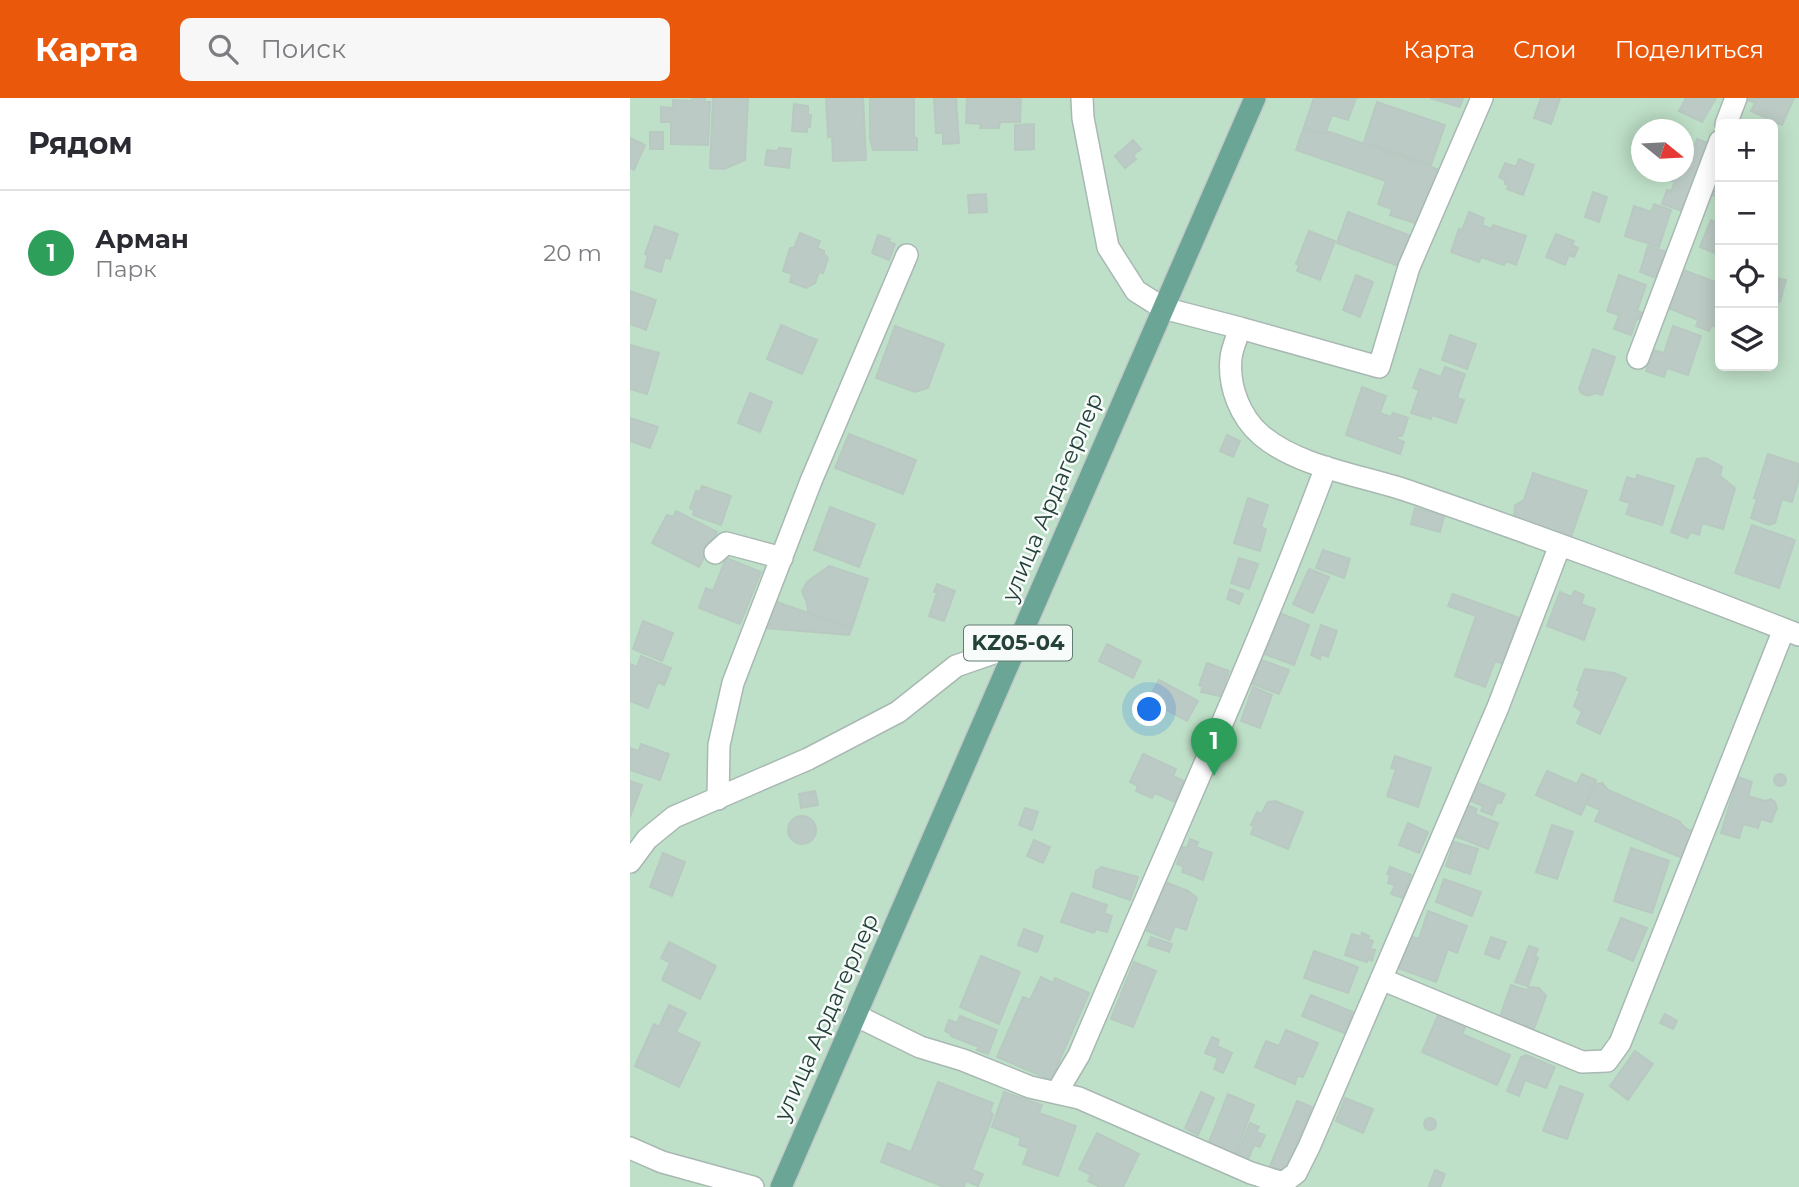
<!DOCTYPE html>
<html lang="ru">
<meta charset="utf-8">
<style>
:root{--surface:#fff;--page:#f7f7f7;--text:#2b2b33;--muted:#7c7c81;--line:#e1e1e2;--accent:#ea580c}
body{margin:0;font-family:Montserrat,sans-serif;background:var(--page);color:var(--text)}
.controls{position:absolute;right:21px;top:21px;display:grid;overflow:hidden;border-radius:10px;box-shadow:0 4px 18px #0003}
.controls button{width:63px;height:63px;display:grid;place-items:center;padding:0;border:0;border-bottom:2px solid var(--line);background:var(--surface);color:var(--text);font:35px sans-serif}
.compass{position:absolute;left:1001px;top:21px;width:63px;height:63px;border-radius:50%;background:var(--surface);box-shadow:0 4px 18px #0003;rotate:108deg}
.you{position:absolute;left:520px;top:612px;width:24px;height:24px;margin:-18px;border:5px solid #fff;border-radius:50%;background:#1a73e8;box-shadow:0 0 0 10px #1a73e833}
.badge{display:grid;place-items:center;width:46px;height:46px;border-radius:50%;background:var(--accent);color:#fff;font-size:23px;font-weight:700}
.pin{position:absolute;translate:-50% -58px;filter:drop-shadow(0 2px 4px #0008)}
.pin::after{content:'';position:absolute;top:37px;width:24px;height:21px;background:inherit;clip-path:polygon(0 0,100% 0,50% 100%)}
.list{margin:0;padding:0;list-style:none}
h2{display:flex;justify-content:space-between;align-items:center;height:91px;margin:0;padding:0 28px;font-size:30px}
h2 small{font-size:23px;font-weight:400;color:var(--muted)}
.list li{display:grid;grid-template-columns:46px 1fr auto;gap:21px;align-items:center;box-sizing:border-box;height:126px;padding:0 28px;border-top:2px solid var(--line)}
.list b{display:block;font-size:26px;white-space:nowrap}
.list p{margin:0;font-size:23px;white-space:nowrap;color:var(--muted)}
.list em{font-size:23px;font-style:normal;color:var(--muted)}
.icon{flex:none;width:38px;height:38px;fill:none;stroke:currentColor;stroke-width:2;stroke-linecap:round;stroke-linejoin:round}
.map{position:relative;flex:none;width:1169px;height:1089px;overflow:hidden}
header{display:flex;align-items:center;gap:42px;box-sizing:border-box;height:98px;padding:0 35px;background:var(--accent);color:#fff}
header strong{font-size:33px}
nav{display:flex;gap:38px;margin-inline-start:auto;font-size:24px}
.search{width:490px;height:63px;background:var(--page);display:flex;align-items:center;gap:18px;box-sizing:border-box;padding:0 24px;border-radius:10px;color:var(--muted);font-size:26px}
main{display:flex}
aside{flex:1;background:var(--surface)}
.map>svg:first-child{display:block}
.green{fill:#bfe0c8;fill-rule:evenodd}
.building{fill:#bbcac4;stroke:#b8c9c2;stroke-width:2}
.lines{fill:none;stroke-linecap:round;stroke-linejoin:round}
.minor-casing{stroke:#a8b8b2;stroke-width:24}
.major-casing{stroke:#c2cac8;stroke-width:24}
.minor{stroke:#fff;stroke-width:21}
.major{stroke:#6aa596;stroke-width:21}
.labels{text-anchor:middle;stroke-width:5;stroke-linejoin:round;paint-order:stroke}
.shield{fill:#f7fbf9;stroke:#637a73;stroke-width:2}
.shield-label{font-size:21px;font-weight:bold;fill:#24423a}
.street-label{font-size:23px;fill:#24423a;stroke:#f7fbf9}
</style>
<header>
<strong>Карта</strong>
<div class="search"><svg class="icon" aria-label="search" viewBox="0 0 24 24"><circle cx="10" cy="10" r="6"/><path d="M15 15l6 6"/></svg>Поиск</div>
<nav><a>Карта</a><a>Слои</a><a>Поделиться</a></nav>
</header>
<main>
<aside>
<h2>Рядом<small></small></h2>
<ul class="list">
<li><span class="badge" style="background:#2e9e5b">1</span><div><b>Арман</b><p>Парк</p></div><em>20 m</em></li>
</ul>
</aside>
<div class="map">
<svg width="1169" height="1089" viewBox="0 0 1169 1089">
<rect width="100%" height="100%" fill="#e6efeb"/>
<path class="green" d="M0,0H1169V1089H0ZM1090,26H1143V268H1090ZM1012,32H1054V74H1012Z"/>
<path class="building" d="M62,0H75L74,4H80L78,47L41,46V24H31V9L43,10V2L62,3Z
M83,0H118L115,62L94,71L80,70Z
M196,0H233L236,62L203,63L202,38L198,39Z
M240,0H284V39L287,40V52H243L240,41Z
M304,0H326L329,45L313,46V35H306Z
M337,0H391L390,24H370L369,30H350L351,26L336,25Z
M684,0H729H726L718,22L702,17L695,36L674,29Z
M800,0H833L830,9Z
M911,0H930L921,26L904,20Z
M1056,0H1086L1072,24L1049,13Z
M1119,0H1164L1152,27L1121,13L1125,5L1118,2Z
M747,4L815,27L801,67L734,44Z
M164,6L178,8V17H181L180,29H177V34L162,33Z
M404,26V51L385,52V27Z
M674,29L695,36L697,33L810,72L791,127L760,117L762,111L748,106L756,83L666,52Z
M20,34H33V51H20Z
M0,40L15,47L4,72L0,70Z
M1067,41L1078,45L1055,114L1032,106L1037,92L1041,93L1045,84L1015,74H1054V44L1065,47Z
M503,42L511,51L503,57L506,61L495,70L485,58Z
M149,50L161,51L159,70L135,67L137,52L147,53Z
M889,61L904,67L893,97L877,91L879,87L875,86V82L869,79L875,65L886,69Z
M1090,71V100L1079,96Z
M963,94L977,99L969,124L955,119Z
M356,96L357,114L339,115L338,97Z
M1024,106L1041,112L1029,149L995,138L1004,108L1021,114Z
M718,114L784,139L771,169L707,145Z
M839,114L854,120L852,127L862,131L863,127L896,138L886,167L876,163L874,167L851,159L849,164L821,154L829,131L832,132Z
M1081,122L1090,126V157L1070,149Z
M25,128L48,136L40,161L35,159L31,174L15,169L18,157L15,156Z
M679,133L705,143L690,182L667,173L669,167L666,166Z
M170,135L190,143L187,150L194,153V156L198,160L193,175L189,174L185,185L176,190L160,184L162,176L153,173L160,150H164Z
M926,136L944,143L942,147L948,150L944,159L939,157L935,167L916,159Z
M248,137L260,141L259,144L265,146L259,162L242,155Z
M1018,148L1037,154L1029,181L1010,174Z
M1051,171L1090,186V230L1082,227L1079,233L1066,228L1068,222L1036,209Z
M726,177L743,184L730,219L713,212Z
M989,177L1016,187L1007,213L1013,215L1011,222L1007,220L1001,237L984,231L989,217L977,213Z
M1143,179L1156,182L1150,204L1143,201Z
M0,193L26,202L16,232L0,226Z
M151,227L187,242L172,276L137,261Z
M265,228L314,246L298,290L285,294L246,280Z
M1043,228L1071,238L1058,277L1037,270L1034,279L1016,273L1023,252L1034,255Z
M820,237L846,246L837,271L812,262Z
M0,247L29,255L17,296L0,291Z
M963,251L985,259L972,297L966,295L958,298L951,295L949,291Z
M815,269L835,276L827,300L834,302L826,325L802,317L801,321L781,315L789,292L783,290L790,271L811,279Z
M732,289L756,298L750,315L761,319L763,315L778,320L772,338L768,337L767,341L774,344L770,356L716,337Z
M120,295L142,304L130,334L108,325Z
M0,320L28,329L20,350L0,343Z
M219,336L286,362L273,396L205,370Z
M597,337L610,343L603,359L590,353Z
M1138,356L1169,366V381L1162,404L1152,401L1145,425L1139,427L1121,420L1127,401L1124,400Z
M1076,360L1092,369L1090,378L1105,390L1093,431L1072,425L1069,437L1061,434L1057,440L1041,434L1067,361Z
M903,375L957,393L941,439L884,419L885,407L894,402Z
M1007,377L1044,388L1032,427L996,416L1000,405L990,402L997,379L1006,382Z
M72,388L101,398L91,427L63,417L64,412L60,410L66,393L70,394Z
M618,400L638,407L631,429L636,431L630,453L604,445Z
M200,409L245,426L229,469L184,452Z
M785,410L814,418L810,434L781,426Z
M46,413L87,434L69,469L22,445L37,417L43,419Z
M1122,427L1165,442L1149,490L1105,475Z
M693,452L720,461L714,480L686,470Z
M96,460L131,474L110,526L69,510L76,490L83,493Z
M609,460L628,466L619,491L601,485Z
M199,468L238,481L222,530L178,514L177,505L172,493L177,484Z
M679,471L699,479L683,515L663,506Z
M307,486L325,493L314,523L299,518L307,495L304,494Z
M600,491L613,496L609,506L597,501Z
M944,493L954,497L951,506L965,511L954,542L917,528L930,494L942,499Z
M823,496L890,520L873,566L865,563L855,589L825,578L846,518L818,508Z
M144,503L222,530L219,537L135,530Z
M650,515L679,527L664,567L634,556Z
M13,523L43,535L32,563L3,551Z
M691,527L707,533L698,559L691,556L690,561L681,557Z
M477,546L511,563L503,580L469,563Z
M11,558L41,570L34,587L28,584L18,610L0,603V566L7,569Z
M629,561L659,572L649,596L620,585Z
M577,565L599,573L590,598L571,594L573,589L569,587Z
M955,571L984,575L996,580L970,636L947,625L952,614L944,608L950,593L947,592Z
M529,582L568,603L557,623L518,602Z
M623,589L642,597L630,630L611,623Z
M11,646L39,656L30,682L0,672V650L9,653Z
M513,656L546,671L543,678L554,683L545,704L525,695L522,700L506,693L508,688L500,684Z
M765,658L801,670L788,709L757,698L766,671L761,670Z
M917,673L947,686L952,676L966,682L951,717L906,697Z
M1144 682a6 6 0 1 1 12 0a6 6 0 1 1-12 0Z
M1108,679L1122,684L1118,698L1135,703L1141,701L1145,704L1147,710L1141,724L1131,721L1128,730L1113,726L1109,740L1091,735Z
M0,683L12,687L0,719Z
M848,685L875,696L871,705L867,704L862,717L851,713L853,708L841,703Z
M972,685L978,692L1049,723L1055,730L1063,734L1052,760L965,723L970,712L957,706L965,686Z
M185,693L188,707L171,710L169,696Z
M645,703L673,714L658,751L621,736L624,728L621,727L627,714L631,716L638,704Z
M834,706L847,711L845,716L868,725L858,751L822,737Z
M395,710L408,714L402,732L389,727Z
M158 732a14 14 0 1 1 28 0a14 14 0 1 1-28 0Z
M778,725L798,734L789,755L769,747Z
M922,727L943,734L927,781L906,774Z
M560,741L568,744L566,749L582,755L573,782L552,774L554,769L547,766L553,749L557,750Z
M404,742L420,749L413,765L397,758Z
M824,744L848,751L840,776L816,768Z
M1001,750L1039,763L1022,815L984,803Z
M33,755L55,764L42,798L20,789Z
M471,769L508,779L500,802L463,789L466,773Z
M760,769L781,777L773,800L761,796L765,787L758,785L760,777L757,776Z
M814,781L851,794L842,818L806,804Z
M535,784L558,793L567,800L556,832L545,828L540,842L517,833Z
M442,795L477,807L474,815L482,818L477,834L466,831L464,835L431,824Z
M798,813L837,828L827,855L818,851L806,884L768,870L780,838L789,841Z
M991,820L1017,830L1003,863L978,852Z
M394,831L413,838L407,854L388,847Z
M732,835L739,838L738,841L743,843L740,851L745,852L742,863L738,861L737,864L715,857L722,836L731,839Z
M521,839L542,846L539,854L518,847Z
M861,839L876,844L869,861L855,856Z
M39,844L86,868L70,901L32,882L40,865L31,860Z
M899,848L908,851L905,858L908,860L898,888L885,884Z
M684,853L728,869L718,895L674,880Z
M351,858L390,874L369,926L330,909Z
M504,864L526,873L503,929L481,921Z
M411,879L423,885L425,880L459,895L421,982L367,959L393,899L400,902Z
M881,887L896,892L900,889L909,890L916,898L904,931L870,919Z
M681,897L723,914L714,935L672,918Z
M39,907L56,915L46,934L70,945L49,989L5,968L24,926L29,929Z
M809,915L836,927L832,936L880,957L867,987L792,954Z
M1035,916L1047,923L1043,931L1030,925Z
M330,918L367,932L358,956L347,952L349,949L321,938V936L315,933L319,922L327,925Z
M656,932L688,945L673,979L667,978L665,986L625,969L636,943L649,948Z
M582,939L589,942L587,948L602,955L593,975L584,971L588,960L575,955Z
M1005,953L1023,966L998,1002L980,988Z
M896,957L925,969L916,990L895,982L889,998L877,993L891,959Z
M308,984L363,1005L360,1013L363,1017L342,1072L353,1076L348,1088L336,1083L334,1089H314L251,1064L258,1045L281,1054Z
M930,988L953,996L937,1041L913,1033Z
M374,994L412,1007L409,1015L446,1028L428,1078L393,1066L399,1050L389,1047L391,1040L362,1029Z
M571,994L584,1000L568,1037L555,1030Z
M598,996L624,1007L604,1059L588,1053L579,1044Z
M715,1000L743,1011L733,1035L706,1023Z
M667,1003L682,1009L655,1074L640,1068Z
M794 1026a6 6 0 1 1 12 0a6 6 0 1 1-12 0Z
M620,1025L629,1029L626,1034L635,1037L630,1049L624,1047L617,1064L606,1059Z
M467,1035L509,1056L493,1089H470L458,1083L461,1077L449,1071Z
M805,1072L815,1076L810,1089L799,1088Z"/>
<g class="lines">
<defs>
<path id="minor" d="M452,0L453,20L478,149L506,193L533,210L610,230C607,240 602,250 601,260C598,288 610,319 631,337C669,370 737,378 784,395C914,440 1042,487 1169,537
M1096,26L1106,0
M610,230L749,269L779,169L852,0
M1008,260L1090,43
M85,455L96,445L152,460
M88,701L89,647L103,585L181,383L277,157
M0,764L17,741L44,719L178,661L268,614L326,568L387,547
M751,881L952,964L977,963L990,945L1154,531
M225,917L290,949L333,962L400,989L449,1000L621,1075L653,1085L666,1075L679,1049L868,609L930,447
M427,994L449,957C532,761 621,568 696,369
M0,1050L32,1064L123,1089"/>
<path id="major" d="M151,1089L625,0"/>
</defs>
<use href="#minor" class="minor-casing"/>
<use href="#major" class="major-casing"/>
<use href="#minor" class="minor"/>
<use href="#major" class="major"/>
</g>
<g class="labels">
<rect class="shield" x="334" y="527.5" width="108" height="35" rx="5"/>
<g class="shield-label">
<text x="388" y="552">KZ05-04</text>
</g>
<g class="street-label">
<text transform="translate(422 399) rotate(-67)" y="8">улица Ардагерлер</text>
<text transform="translate(196 919) rotate(-66)" y="8">улица Ардагерлер</text>
</g>
</g>
</svg>
<div class="controls">
<button>+</button>
<button>−</button>
<button><svg class="icon" aria-label="locate" viewBox="0 0 24 24"><circle cx="12" cy="12" r="6"/><path d="M12 2v4M12 18v4M2 12h4M18 12h4"/></svg></button>
<button><svg class="icon" aria-label="layers" viewBox="0 0 24 24"><path d="M12 4l9 5-9 5-9-5zM3 14l9 5 9-5"/></svg></button>
</div>
<svg class="compass" viewBox="-18 -18 36 36"><path d="M0-13l5 13h-10z" fill="#e53935"/><path d="M0 13l5-13h-10z" fill="#7c7c81"/></svg>
<div class="you"></div>
<div class="pin badge" style="left:584px;top:678px;background:#2e9e5b">1</div>
</div>
</main>
